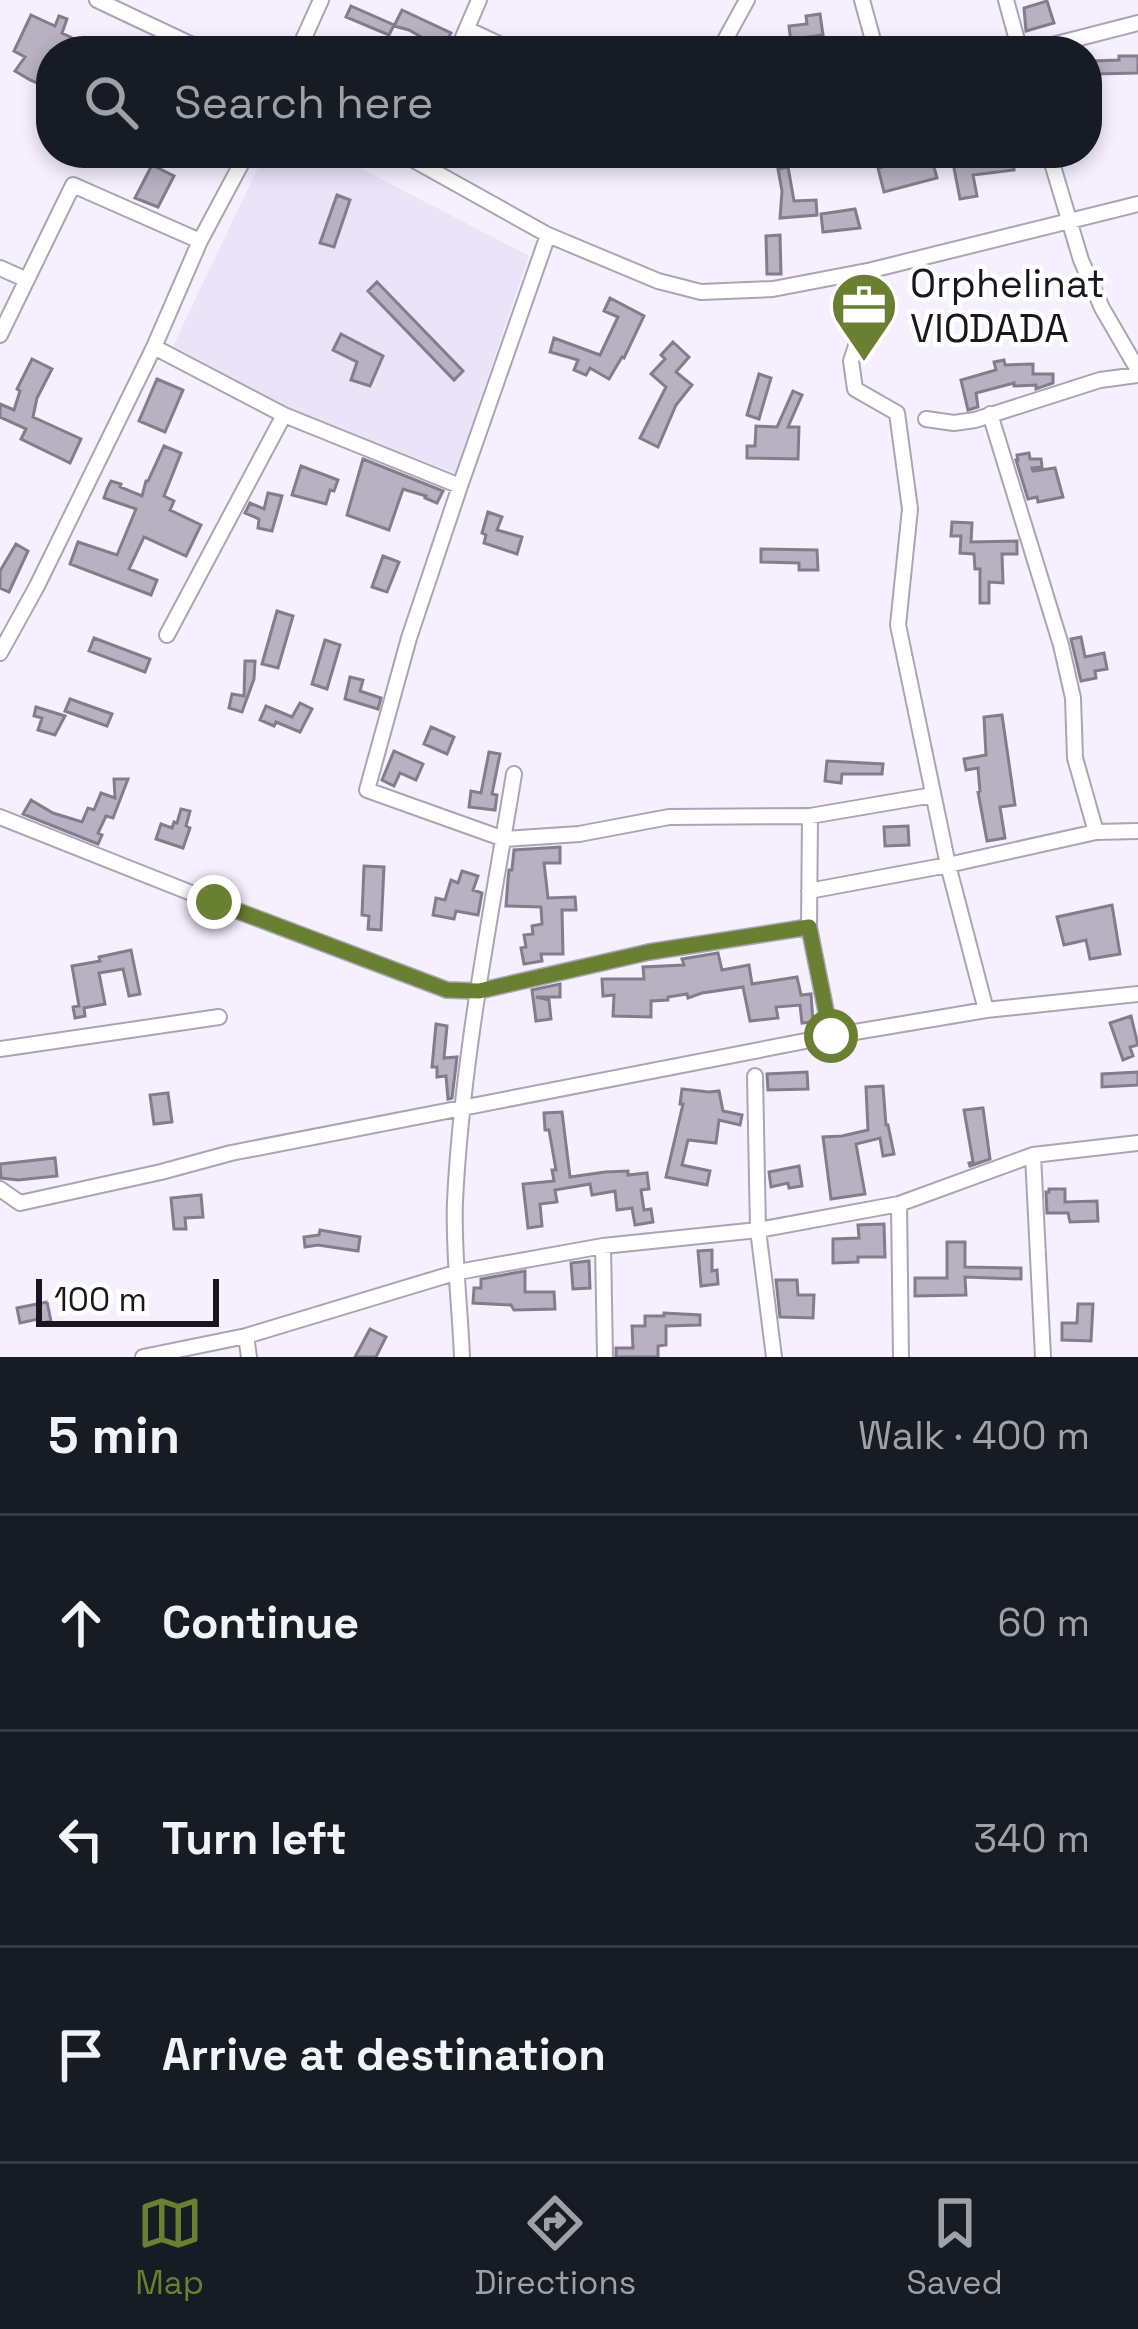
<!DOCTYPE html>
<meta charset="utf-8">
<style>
:root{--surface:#171b24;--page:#20242c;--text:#f1f3f6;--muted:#9ea1a6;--line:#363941;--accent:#697f31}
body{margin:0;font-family:"Space Grotesk",sans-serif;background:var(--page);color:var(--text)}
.scale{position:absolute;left:36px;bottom:30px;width:183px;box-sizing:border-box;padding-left:12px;border:6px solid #19171d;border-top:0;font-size:33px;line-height:42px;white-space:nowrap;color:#19171d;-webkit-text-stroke:9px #fff;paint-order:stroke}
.stop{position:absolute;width:36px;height:36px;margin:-27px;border:9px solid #697f31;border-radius:50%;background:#fff}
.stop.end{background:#697f31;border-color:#fff;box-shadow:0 3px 12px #0008}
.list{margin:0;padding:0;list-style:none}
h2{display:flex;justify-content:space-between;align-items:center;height:156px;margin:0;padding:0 48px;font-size:51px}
h2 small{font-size:39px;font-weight:400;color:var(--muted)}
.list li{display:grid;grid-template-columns:78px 1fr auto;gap:36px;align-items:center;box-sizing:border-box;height:216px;padding:0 48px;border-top:3px solid var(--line)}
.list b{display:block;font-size:45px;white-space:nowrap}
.list em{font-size:39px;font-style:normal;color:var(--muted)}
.icon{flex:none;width:66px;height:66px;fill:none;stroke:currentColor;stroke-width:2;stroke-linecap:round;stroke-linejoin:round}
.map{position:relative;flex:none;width:1138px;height:1357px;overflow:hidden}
.search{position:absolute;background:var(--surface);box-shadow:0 6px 18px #0003;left:36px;right:36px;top:36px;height:132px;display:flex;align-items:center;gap:30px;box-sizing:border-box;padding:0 42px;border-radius:48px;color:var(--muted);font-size:45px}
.sheet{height:804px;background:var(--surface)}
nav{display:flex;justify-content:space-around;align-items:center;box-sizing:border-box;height:168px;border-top:3px solid var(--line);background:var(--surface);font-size:33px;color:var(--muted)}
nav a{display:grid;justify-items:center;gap:6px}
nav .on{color:var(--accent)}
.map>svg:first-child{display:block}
.built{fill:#ebe3f8}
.building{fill:#b7b1c2;stroke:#827c8c;stroke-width:3}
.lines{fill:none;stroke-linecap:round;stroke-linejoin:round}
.street-casing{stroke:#aaa4b5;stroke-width:18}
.street{stroke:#fff;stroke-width:14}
.route{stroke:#697f31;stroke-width:15}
.labels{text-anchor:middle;stroke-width:9;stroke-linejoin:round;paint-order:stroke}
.poi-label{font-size:39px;fill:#19171d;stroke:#fff;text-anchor:start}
</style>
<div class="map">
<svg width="1138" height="1357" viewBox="0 0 1138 1357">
<rect width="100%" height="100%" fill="#f5effe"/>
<path class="built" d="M265,153H331L529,256L455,473L291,410L173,346Z"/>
<path class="building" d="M1047,1L1054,23L1026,31L1024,8Z
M351,6L394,25L389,35L346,17Z
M402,10L451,33L442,49L409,30L394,26Z
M820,14L823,35L801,38L803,51H792L789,26L807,24L806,16Z
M31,15L55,26L59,16L67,19L62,33L87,45L89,40L114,51H51V89L30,80L15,71L25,57L14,51Z
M1119,56H1138V73L1095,74L1094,61L1119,60Z
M895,153H1013L1014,170L973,175L977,196L960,199L953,163L934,167L937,178L884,192L878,168L896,163Z
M152,165L174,176L158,207L135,198Z
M788,167L794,201L816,200L817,215L780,218L782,191L778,169Z
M337,195L350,200L334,247L320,243Z
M855,209L860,228L823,232L821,214Z
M780,235L781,274H767L766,236Z
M377,282L463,371L454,380L368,291Z
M610,298L644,316L624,358L622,357L609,379L590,368L586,375L574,370L578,360L550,352L554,338L600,355L618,317L604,311Z
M341,334L383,356L370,386L351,380L357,362L333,350Z
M673,342L689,357L676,372L692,385L676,405L658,447L640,438L666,387L651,374L665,359L661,355Z
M32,359L52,369L37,398L33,417L81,439L70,463L21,439L26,429L0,417V404L14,410L20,391L17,389Z
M1004,360L1005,365L1033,364V374H1053V383L1036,389V385L1014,386V383L976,393L978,407L968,410L961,380L996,370L994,362Z
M759,374L771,378L759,419L747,415Z
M157,379L183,390L165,432L139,421Z
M793,391L802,395L788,427H799L798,459L747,458V446H755L756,426L777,427Z
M164,446L181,453L164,496L174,501L170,510L201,525L186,556L144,537L129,569L157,580L151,595L70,564L78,542L117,555L136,509L104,498L107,489L111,481L121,484L120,487L142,496L146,481H148Z
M1029,453L1030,459H1041L1042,467L1032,468L1033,471L1055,468L1063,497L1038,502L1037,497L1028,499L1016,460H1018L1017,455Z
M363,459L443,491L437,503L425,498L426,496L403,489L389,530L347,515Z
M301,466L338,480L334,491L330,490L326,504L292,495Z
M268,493L282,496L272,531L258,528L259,519L245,513L250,503L264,509Z
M488,512L502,517L497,530L522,537L517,554L484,543L486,535L482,533Z
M952,522L972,523L971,542L1017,541V554H1002L1003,583L989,582V603H980V569H975L974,554L960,553L961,536H951Z
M16,544L28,551L9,592L0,588V571Z
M761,549L817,550L818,570H799V563L761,562Z
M383,556L399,562L387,592L372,587Z
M277,611L293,616L278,668L262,664Z
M1081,637L1085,657L1104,653L1107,669L1095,671L1096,678L1081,681L1071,639Z
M94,638L150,659L145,672L89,651Z
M325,640L340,645L327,689L312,684Z
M245,661H255L254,679L242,712L229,708L232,694L244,696Z
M350,677L363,680L360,691L381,698L378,709L345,699Z
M70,699L112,714L107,726L65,711Z
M300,703L312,709L300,732L276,722L274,726L260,720L266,706L292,717Z
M36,707L65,716L55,735L38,730L42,718L34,716Z
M1002,715L1015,805L1000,807L1005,838L987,841L978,792L980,791L978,768L966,770L964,759L986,755L984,717Z
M431,727L454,737L447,754L424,744Z
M394,751L423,764L416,780L400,773L394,786L382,780Z
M489,752L500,754L492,794L497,795L495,810L469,807L471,791L481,793Z
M827,761L883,764L882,774H842L841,783L825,781Z
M114,779H128L113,818L106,816L98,833L102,835L98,844L23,814L31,800L53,813L82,822L88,808L94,810L101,793L115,798Z
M181,809L190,811L186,826L190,828L183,848L156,839L161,824L172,828L174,822L177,823Z
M908,826L909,845L885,846L884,827Z
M560,847V863H544L548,898L575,897L576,910H562L563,954H541L542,961L524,964L521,948L526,947L524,935L533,934L532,926L542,924L541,907L506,906L508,880L509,870H512L514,850Z
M364,866L384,867L381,930L368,929L369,916L362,915Z
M462,871L478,876L473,890L482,893L478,915L456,911L454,919L433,915L436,898L445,900L451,880L458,883Z
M1112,905L1120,954L1090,959L1086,940L1064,945L1057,917Z
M131,950L140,994L129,996L123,969L99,973L105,1004L84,1008L85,1016L75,1018L73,1007L79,1006L72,966L100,961L99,957Z
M718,953L722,970L749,965L752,984L797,977L801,995L811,994L813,1022L802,1023L800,1005L776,1007L778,1018L750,1021L743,987L702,993L688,998L687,994L668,997V1000L651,1001V1017L613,1016L614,995L603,996L602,979H644L643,967L684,965L682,959Z
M560,984V997H536L549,1000L551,1019L536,1021L532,990Z
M1131,1016L1138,1045L1130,1047L1133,1056L1123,1060L1110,1023Z
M436,1024L447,1026L444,1058L457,1057L452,1098L448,1099L446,1076L437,1077V1067H432Z
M807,1072L808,1089L768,1090L767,1074Z
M1138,1072V1085L1102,1087V1074Z
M883,1086L886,1125H888L894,1154L883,1156L880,1138L856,1144L865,1194L831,1199L823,1137L842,1136L868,1130L866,1087Z
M682,1089L709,1092L719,1091L723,1111L742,1115L740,1125L719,1120L716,1143L688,1140L682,1165L710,1171L707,1185L666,1177L683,1104H680Z
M168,1093L172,1122L154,1124L150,1095Z
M983,1108L990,1159L970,1166L969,1163L973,1162L964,1110Z
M562,1112L570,1177L605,1172L628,1171V1175L647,1173L649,1189L641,1190L644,1210L651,1209L653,1222L635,1225L632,1208L617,1210L615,1191L592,1195L590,1184L555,1190L557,1202L540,1204L542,1226L528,1228L523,1184L554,1181L552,1170H556L549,1130H545L544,1113Z
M55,1158L57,1176L18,1180L1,1178L0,1164Z
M799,1166L802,1186L789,1188L788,1183L771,1187L769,1172Z
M1049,1189H1065V1202L1097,1201L1098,1221L1070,1222L1068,1213H1047L1046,1192H1049Z
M201,1195L203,1217L185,1218L186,1229H174L171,1198Z
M884,1224L885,1257H858V1262L833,1263V1239L859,1238L858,1225Z
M320,1230L360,1237L358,1251L318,1245L305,1247L304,1237L319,1235Z
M947,1242H965V1267L1021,1268V1279L965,1277L966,1295L915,1296V1278H947Z
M712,1250V1271L717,1270L718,1284L701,1286L698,1251Z
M589,1261L590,1288L573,1289L571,1263Z
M525,1271V1292H554L555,1309L514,1310L511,1305L473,1303L474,1288H481V1279Z
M776,1280H797L798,1295H814L813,1318L780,1317Z
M47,1302L51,1321L38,1324V1319L20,1323L17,1308Z
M1078,1304H1093L1091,1341L1062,1340V1323H1077Z
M664,1313L700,1315V1325L666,1326V1345L658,1346V1357H616V1348H633L632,1326H645V1316H664Z
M370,1329L386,1337L376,1357H355Z"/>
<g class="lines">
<defs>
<path id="street" d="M97,0L205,51
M862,0L876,51
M1006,0L1020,51
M467,29L514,51
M298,51L321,0
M457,51L479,0
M719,51L747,0
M1029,51L1138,23
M401,153L548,235L658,281L701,292L773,289L872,270L1138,204
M1049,153L1081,260L1102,308L1138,370
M0,268L27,280
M872,270L864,322L851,361L855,389L897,413L910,509L898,625L948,865L986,1010
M0,335L73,185L200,241
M154,347L284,415L460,486L548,235
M990,414L1061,645L1073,698L1075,758L1096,832
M926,419L954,423L975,420L1100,380L1138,375
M460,486L409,638L367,790L504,839L579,834L669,817L810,816L933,795
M167,635L284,415
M0,653L37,586L154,347L200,241L247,153
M810,816L809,927L831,1036
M0,817L214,902L447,990L479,991L649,952L809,927
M809,891L948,865L1096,832L1138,831
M0,1049L219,1017
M755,1076L758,1230L774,1357
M1033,1155L1043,1357
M0,1189L20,1203L161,1172L231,1153L831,1036L986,1010L1138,994
M899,1204L901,1357
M603,1246L605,1357
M246,1336L249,1357
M143,1357L246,1336L458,1272L603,1246L758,1230L899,1204L1033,1155L1138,1143
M462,1357C460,1306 453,1253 455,1201C462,1058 491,915 514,774"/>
</defs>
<use href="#street" class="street-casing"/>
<use href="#street" class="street"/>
</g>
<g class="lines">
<path class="route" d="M214,902L447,990L479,991L649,952L809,927L831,1036"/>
</g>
<defs>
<symbol id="office-pin" viewBox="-11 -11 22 30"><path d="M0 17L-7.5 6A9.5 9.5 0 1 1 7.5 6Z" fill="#697f31" stroke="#fff"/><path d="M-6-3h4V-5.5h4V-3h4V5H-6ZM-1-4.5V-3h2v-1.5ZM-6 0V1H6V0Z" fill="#fff"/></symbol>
</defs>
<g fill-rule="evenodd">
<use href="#office-pin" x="826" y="267" width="76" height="104"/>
</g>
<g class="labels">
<g class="poi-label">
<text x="910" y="297">Orphelinat<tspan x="910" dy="45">VIODADA</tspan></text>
</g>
</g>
</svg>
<div class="scale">100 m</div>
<div class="stop" style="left:831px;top:1036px"></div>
<div class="stop end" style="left:214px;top:902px"></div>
<div class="search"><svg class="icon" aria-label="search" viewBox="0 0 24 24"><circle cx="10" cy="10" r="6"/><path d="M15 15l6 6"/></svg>Search here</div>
</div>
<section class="sheet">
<h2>5 min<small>Walk · 400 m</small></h2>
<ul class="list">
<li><svg class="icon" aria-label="ahead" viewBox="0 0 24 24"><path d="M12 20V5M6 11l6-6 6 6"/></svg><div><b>Continue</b></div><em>60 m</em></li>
<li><svg class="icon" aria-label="left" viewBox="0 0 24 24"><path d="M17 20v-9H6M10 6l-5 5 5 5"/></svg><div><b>Turn left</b></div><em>340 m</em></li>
<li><svg class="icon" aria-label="arrive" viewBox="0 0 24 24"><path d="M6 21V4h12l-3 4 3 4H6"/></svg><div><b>Arrive at destination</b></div></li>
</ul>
</section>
<nav>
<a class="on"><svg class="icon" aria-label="map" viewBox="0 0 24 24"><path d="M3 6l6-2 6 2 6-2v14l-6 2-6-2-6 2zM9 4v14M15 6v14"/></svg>Map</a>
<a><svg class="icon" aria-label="directions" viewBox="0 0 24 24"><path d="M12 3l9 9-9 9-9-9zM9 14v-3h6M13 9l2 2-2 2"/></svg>Directions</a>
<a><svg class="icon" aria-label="saved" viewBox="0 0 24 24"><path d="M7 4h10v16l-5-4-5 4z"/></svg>Saved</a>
</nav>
